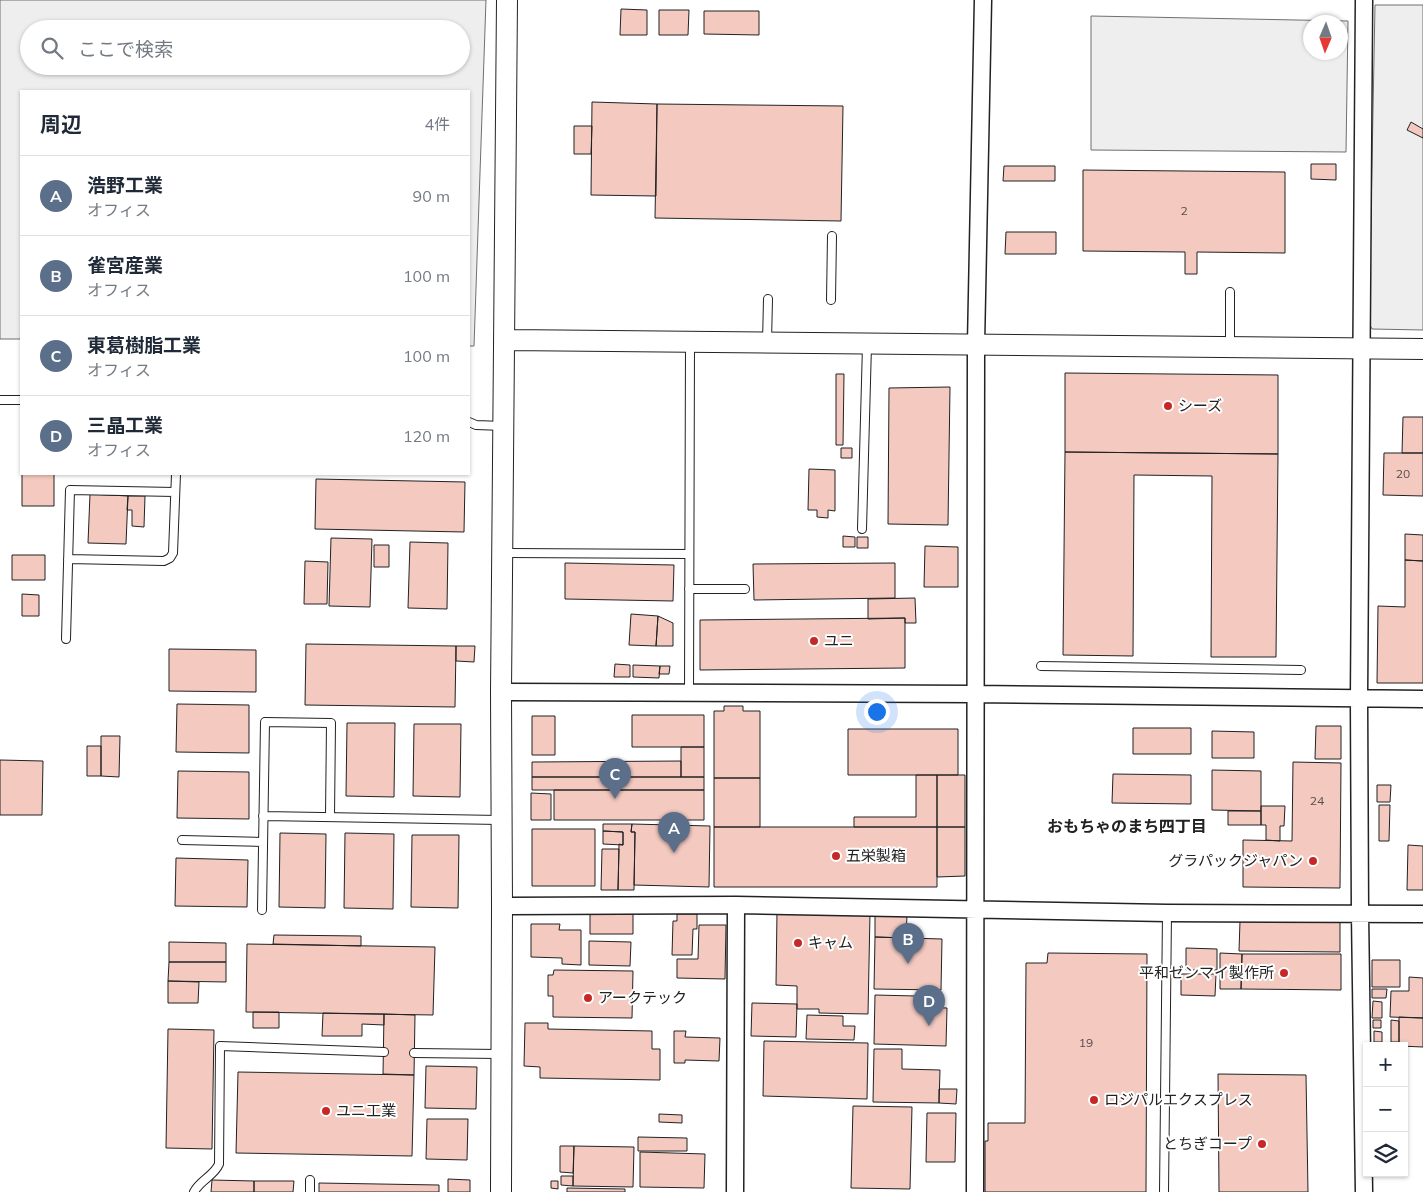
<!DOCTYPE html>
<html lang="ja">
<meta charset="utf-8">
<style>
:root{--surface:#fff;--page:#f2f2f3;--text:#1f2937;--muted:#747a83;--line:#e0e1e3;--accent:#c62828}
body{margin:0;font-family:Mulish,"Noto Sans JP",sans-serif;background:var(--page);color:var(--text)}
.controls{position:absolute;right:15px;bottom:15px;display:grid;overflow:hidden;border-radius:0px;box-shadow:0 1px 4px #0004}
.controls button{width:45px;height:45px;display:grid;place-items:center;padding:0;border:0;border-bottom:1px solid var(--line);background:var(--surface);color:var(--text);font:25px sans-serif}
.compass{position:absolute;left:1303px;top:15px;width:45px;height:45px;border-radius:50%;background:var(--surface);box-shadow:0 1px 4px #0004;rotate:182deg}
.you{position:absolute;left:876px;top:711px;width:18px;height:18px;margin:-12px;border:4px solid #fff;border-radius:50%;background:#1a73e8;box-shadow:0 0 0 8px #1a73e833}
.badge{display:grid;place-items:center;width:32px;height:32px;border-radius:50%;background:var(--accent);color:#fff;font-size:16px;font-weight:700}
.pin{position:absolute;translate:-50% -41px;filter:drop-shadow(0 1px 2px #0008)}
.pin::after{content:'';position:absolute;top:26px;width:18px;height:15px;background:inherit;clip-path:polygon(0 0,100% 0,50% 100%)}
.list{margin:0;padding:0;list-style:none}
h2{display:flex;justify-content:space-between;align-items:center;height:65px;margin:0;padding:0 20px;font-size:21px}
h2 small{font-size:16px;font-weight:400;color:var(--muted)}
.list li{display:grid;grid-template-columns:32px 1fr auto;gap:15px;align-items:center;box-sizing:border-box;height:80px;padding:0 20px;border-top:1px solid var(--line)}
.list b{display:block;font-size:19px;white-space:nowrap}
.list p{margin:0;font-size:16px;white-space:nowrap;color:var(--muted)}
.list em{font-size:16px;font-style:normal;color:var(--muted)}
.icon{flex:none;width:28px;height:28px;fill:none;stroke:currentColor;stroke-width:2;stroke-linecap:round;stroke-linejoin:round}
.map{position:relative;flex:none;width:1423px;height:1192px;overflow:hidden}
.search{position:absolute;background:var(--surface);box-shadow:0 1px 4px #0004;left:20px;top:20px;width:450px;height:55px;display:flex;align-items:center;gap:12px;box-sizing:border-box;padding:0 18px;border-radius:28px;color:var(--muted);font-size:19px}
.panel{position:absolute;background:var(--surface);box-shadow:0 1px 4px #0004;left:20px;top:90px;width:450px;height:385px;border-radius:0px}
.map>svg:first-child{display:block}
.green{fill:#eee;stroke:#6f6f6f;fill-rule:evenodd}
.building{fill:#f3c9c0;stroke:#222}
.lines{fill:none;stroke-linecap:round;stroke-linejoin:round}
.service-casing{stroke:#222;stroke-width:10}
.minor-casing{stroke:#222;stroke-width:19}
.tertiary-casing{stroke:#222;stroke-width:22}
.service{stroke:#fff;stroke-width:8}
.minor{stroke:#fff;stroke-width:16}
.tertiary{stroke:#fff;stroke-width:20}
.poi-dot{fill:#c62828;stroke:#fff;stroke-width:2}
.labels{text-anchor:middle;stroke-width:4;stroke-linejoin:round;paint-order:stroke}
.number-label{font-size:12px;fill:#564c4a}
.poi-label{font-size:15px;fill:#222;stroke:#fff;text-anchor:start}
.neighbourhood-label{font-size:16px;font-weight:bold;fill:#222;stroke:#fff}
</style>
<div class="map">
<svg width="1423" height="1192" viewBox="0 0 1423 1192">
<rect width="100%" height="100%" fill="#fff"/>
<path class="green" d="M0,0H486L474,346H469V91H21V339H0ZM29,29H461V66H29Z
M1375,5H1423V330L1372,329L1369,323Z
M1091,16L1348,21L1346,152L1091,150ZM1340,22V52H1310V22Z"/>
<path class="building" d="M621,9L647,10V35H620Z
M659,10H689L688,35H659Z
M704,11H759V35L704,34Z
M592,102L657,104L656,196L591,195Z
M657,104L843,106L841,221L655,218Z
M1411,122L1423,129V138L1407,130Z
M574,126H592L591,154H574Z
M1311,164H1336V180L1311,179Z
M1004,166H1055V181H1003Z
M1083,170L1285,172V253L1197,252V274H1185V252L1083,251Z
M1006,232H1056V254H1005Z
M1065,373L1278,375V454L1065,452Z
M836,374H844L843,445H836Z
M950,387L948,525L888,524L889,388Z
M1403,417H1423V453H1402Z
M841,448H852V458H841Z
M1065,452L1278,454L1276,657H1211L1212,476L1134,475L1133,656L1063,655Z
M1384,453H1423V496L1383,495Z
M809,469L835,470V511L828,510V518L817,517V510H808Z
M22,474H54V506H22Z
M316,479L465,482L464,532L315,529Z
M90,494L128,496L126,544L88,543Z
M128,496H145L144,527L132,526V510H127Z
M1405,534L1423,535V561L1405,560Z
M843,536L855,537V547H843Z
M857,537H868V548H857Z
M331,538L372,539L370,607L329,606Z
M410,542L448,543L447,609L408,608Z
M374,545H389V567H374Z
M925,546L958,547V587H924Z
M12,555H45V580H12Z
M1405,560L1423,561V683H1377L1378,606L1405,607Z
M305,561L328,562L327,604H304Z
M565,563L674,565L673,601L565,599Z
M895,563V598L754,600L753,564Z
M22,594L39,595V616H22Z
M915,598L916,623H905V618L868,619V599Z
M631,614L658,616L656,646L629,645Z
M658,616L673,623V646H656Z
M905,618V668L700,670V620Z
M306,644L456,646L455,707L305,705Z
M456,646H475L474,662L456,661Z
M169,649L256,650V692L169,691Z
M615,664L630,665V677H614Z
M633,665L660,666L659,678L633,677Z
M660,666H670L669,674H659Z
M177,704L249,705V753L176,752Z
M724,706H743V711H760V778H714V711H724Z
M632,715H704V747H632Z
M532,716H555V755H532Z
M347,723H395L394,797L346,796Z
M414,724H461L460,797L413,796Z
M1316,726H1341V759H1315Z
M1133,728H1191V754H1133Z
M848,729H958V775H848Z
M1212,731L1254,732V758H1212Z
M101,736H120L119,777L101,776Z
M87,746H101V776H87Z
M681,747H704V777H681Z
M0,760L43,761L42,815H0Z
M681,761V777H532V762Z
M1293,762L1341,763L1340,888L1243,887V840L1292,841Z
M1212,770L1261,771V811L1212,810Z
M178,771L249,772V819L177,818Z
M1113,774L1191,775V804L1112,803Z
M916,775H937V827H854V817H916Z
M937,775H965V827H937Z
M532,777H704V790H532Z
M714,778H760V827H714Z
M1377,785H1391L1390,802H1377Z
M554,790H704V820H554Z
M531,793L551,794V820H531Z
M1379,805H1390L1389,841H1379Z
M1261,806H1285L1284,826H1280V841L1266,840V825H1261Z
M1228,811H1261V825H1228Z
M603,824H632L631,832H635L634,890H618L619,844L623,845V832L603,831Z
M632,824L710,826L709,887L634,885L635,832H631Z
M714,827H937V887H714Z
M937,827H965V876L937,877Z
M532,829H595V886H532Z
M603,831L623,832V845L603,844Z
M280,833L326,834L325,908L279,907Z
M345,833L394,834L393,909L344,908Z
M412,835H459L458,908L411,907Z
M1408,845L1423,846V890H1407Z
M602,849H619L618,890H601Z
M176,858L248,860L247,907L175,906Z
M777,911L870,913L868,1014L819,1013V1009H797V986L776,985Z
M590,914H633V934H590Z
M677,914H697V929H693L692,955H672L673,921H677Z
M875,914L907,915L906,938L875,937Z
M1240,921L1340,922V952L1239,951Z
M531,924H560L559,930H581V965L562,964V958L531,957Z
M699,925H726L725,979L677,978V959H698Z
M274,935L361,936V946L273,944Z
M875,937L942,939L941,990L874,989Z
M589,941L631,942L630,966L589,965Z
M169,942L226,943V962H169Z
M247,944L435,947L433,1015L246,1012Z
M1186,948L1217,949V970H1186Z
M1048,953L1147,954L1146,1192H985V1141H988V1123H1025L1026,963H1047Z
M1220,953L1242,954L1241,989H1220Z
M1242,954H1341V990L1241,989Z
M1372,960H1400V987H1372Z
M169,962H226V982L168,981Z
M554,970L633,971L632,1018L553,1017V996H548V975H553Z
M1181,974H1216L1215,996L1181,995Z
M1409,977L1423,978V1018L1390,1017L1391,991H1409Z
M168,981L199,982L198,1003H168Z
M1372,989H1387L1386,998H1372Z
M875,995L916,996V1007L947,1008L946,1046L874,1044Z
M1373,1001L1382,1002V1018H1372Z
M752,1003L797,1004L796,1037L751,1036Z
M253,1012H279V1028H253Z
M323,1013L384,1014V1025L362,1024V1036H322Z
M384,1014L415,1015L414,1075L383,1074Z
M807,1015L843,1016V1026H855L854,1040L806,1039Z
M1399,1017L1423,1018V1047L1399,1046Z
M1373,1020H1381V1028H1373Z
M1391,1020L1399,1021V1042H1391Z
M525,1023H548V1029L652,1031V1049H660V1080L540,1078V1067L524,1066Z
M168,1029L214,1030L212,1149L166,1148Z
M674,1031H686L685,1037L720,1038L719,1061L685,1060V1063H674Z
M1374,1031L1382,1032V1042H1374Z
M764,1041L868,1043L867,1099L763,1096Z
M874,1049H902V1069L940,1070L939,1103L873,1102Z
M426,1066L477,1067L476,1109L425,1108Z
M238,1072L414,1075L412,1156L236,1153Z
M1218,1074L1306,1075L1308,1192H1219Z
M939,1089H957L956,1104L939,1103Z
M853,1106L912,1107L910,1189L851,1188Z
M927,1113H956L955,1162H926Z
M659,1114L682,1115V1123L659,1122Z
M427,1119H468L467,1160L426,1159Z
M638,1137L687,1138V1151H638Z
M560,1146H574L573,1173L560,1172Z
M574,1146L634,1147L633,1187L573,1186Z
M640,1152L705,1154L704,1188L640,1187Z
M561,1176H573V1186L561,1185Z
M448,1179L470,1180V1192H448Z
M212,1180L254,1181V1192H211Z
M254,1181H294L293,1192H254Z
M551,1181H558V1189L551,1188Z
M319,1183L439,1185V1192H319Z
M567,1188L625,1189V1192H567Z"/>
<g class="lines">
<defs>
<path id="service" d="M831,300L832,236
M767,342L768,299
M1230,345V292
M0,400H21
M469,422L476,425L503,426
M862,529L867,345
M504,553L689,554
M68,559L164,561L170,558L173,553L176,474
M689,589H745
M66,639L70,490L175,492
M1041,666L1301,670
M689,693L690,343
M263,816L500,820
M182,840L263,842
M262,910L265,722L331,723L330,817
M414,1053L499,1054
M194,1192C200,1180 214,1176 219,1164L220,1046L384,1052
M310,1192V1180
M1164,1192L1167,913"/>
<path id="minor" d="M1364,0L1359,698L1360,914L1364,1192
M501,692L974,694L1423,699
M502,906L736,905L1167,913L1423,914
M735,1192L736,905
M975,1192L976,344L983,0"/>
<path id="tertiary" d="M504,340L1423,349
M501,1192L502,906L501,692L507,0"/>
</defs>
<use href="#service" class="service-casing"/>
<use href="#minor" class="minor-casing"/>
<use href="#tertiary" class="tertiary-casing"/>
<use href="#service" class="service"/>
<use href="#minor" class="minor"/>
<use href="#tertiary" class="tertiary"/>
</g>
<g class="poi-dot">
<circle cx="1168" cy="406" r="5"/>
<circle cx="814" cy="641" r="5"/>
<circle cx="836" cy="856" r="5"/>
<circle cx="1313" cy="861" r="5"/>
<circle cx="798" cy="943" r="5"/>
<circle cx="1284" cy="973" r="5"/>
<circle cx="588" cy="998" r="5"/>
<circle cx="1094" cy="1100" r="5"/>
<circle cx="326" cy="1111" r="5"/>
<circle cx="1262" cy="1144" r="5"/>
</g>
<g class="labels">
<g class="number-label">
<text x="1184" y="215">2</text>
<text x="1403" y="478">20</text>
<text x="1317" y="805">24</text>
<text x="1086" y="1047">19</text>
</g>
<g class="poi-label">
<text x="1178" y="411">シーズ</text>
<text x="824" y="646">ユニ</text>
<text x="846" y="861">五栄製箱</text>
<text x="1303" y="866" text-anchor="end">グラパックジャパン</text>
<text x="808" y="948">キャム</text>
<text x="1274" y="978" text-anchor="end">平和ゼンマイ製作所</text>
<text x="598" y="1003">アークテック</text>
<text x="1104" y="1105">ロジパルエクスプレス</text>
<text x="336" y="1116">ユニ工業</text>
<text x="1252" y="1149" text-anchor="end">とちぎコープ</text>
</g>
<g class="neighbourhood-label">
<text x="1127" y="832">おもちゃのまち四丁目</text>
</g>
</g>
</svg>
<div class="controls">
<button>+</button>
<button>−</button>
<button><svg class="icon" aria-label="layers" viewBox="0 0 24 24"><path d="M12 4l9 5-9 5-9-5zM3 14l9 5 9-5"/></svg></button>
</div>
<svg class="compass" viewBox="-18 -18 36 36"><path d="M0-13l5 13h-10z" fill="#e53935"/><path d="M0 13l5-13h-10z" fill="#747a83"/></svg>
<div class="you"></div>
<div class="pin badge" style="left:674px;top:853px;background:#5c6f8a">A</div>
<div class="pin badge" style="left:908px;top:964px;background:#5c6f8a">B</div>
<div class="pin badge" style="left:615px;top:799px;background:#5c6f8a">C</div>
<div class="pin badge" style="left:929px;top:1026px;background:#5c6f8a">D</div>
<div class="search"><svg class="icon" aria-label="search" viewBox="0 0 24 24"><circle cx="10" cy="10" r="6"/><path d="M15 15l6 6"/></svg>ここで検索</div>
<section class="panel">
<h2>周辺<small>4件</small></h2>
<ul class="list">
<li><span class="badge" style="background:#5c6f8a">A</span><div><b>浩野工業</b><p>オフィス</p></div><em>90 m</em></li>
<li><span class="badge" style="background:#5c6f8a">B</span><div><b>雀宮産業</b><p>オフィス</p></div><em>100 m</em></li>
<li><span class="badge" style="background:#5c6f8a">C</span><div><b>東葛樹脂工業</b><p>オフィス</p></div><em>100 m</em></li>
<li><span class="badge" style="background:#5c6f8a">D</span><div><b>三晶工業</b><p>オフィス</p></div><em>120 m</em></li>
</ul>
</section>
</div>
